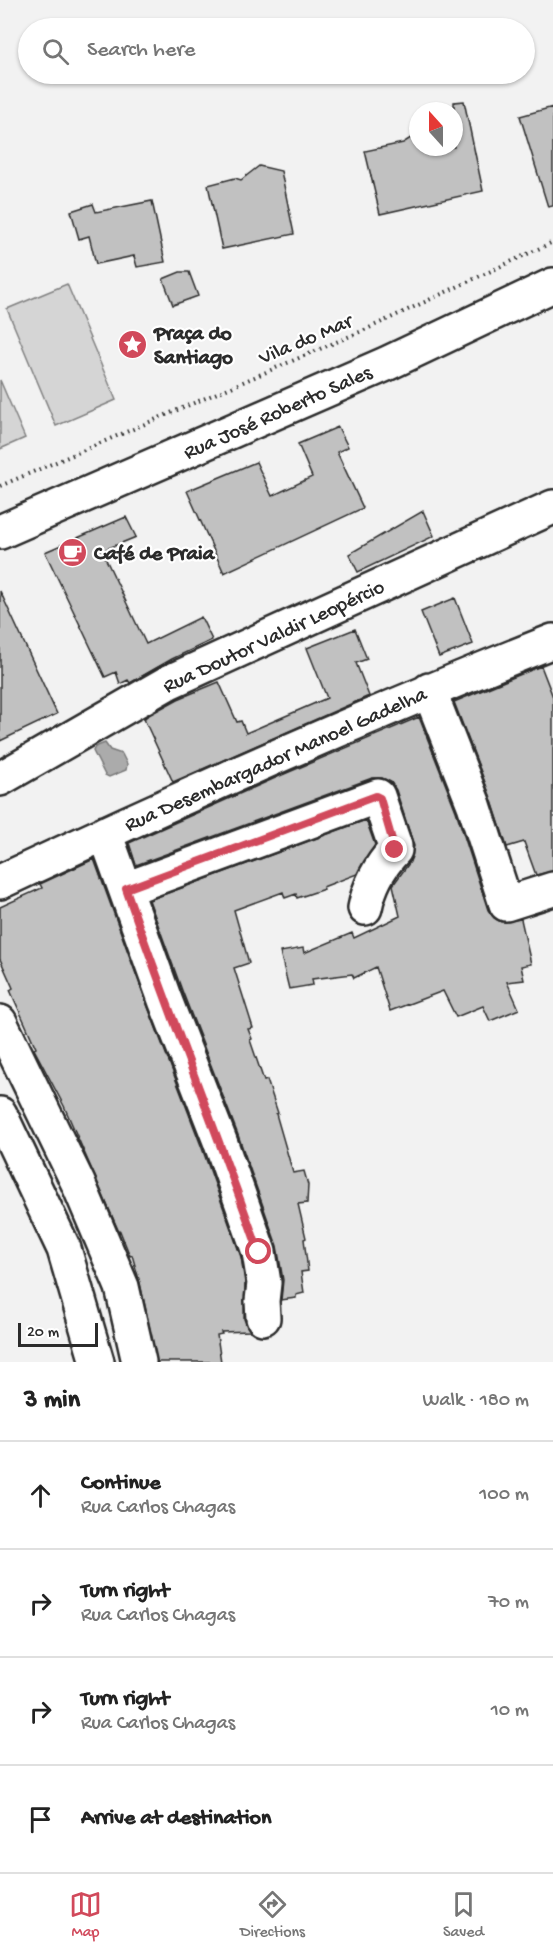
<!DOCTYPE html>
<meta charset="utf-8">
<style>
:root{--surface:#fff;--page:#f2f2f2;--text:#222;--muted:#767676;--line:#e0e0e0;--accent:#d1495b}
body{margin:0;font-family:"Gochi Hand",sans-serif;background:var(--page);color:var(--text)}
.compass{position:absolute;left:409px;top:102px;width:54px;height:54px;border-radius:50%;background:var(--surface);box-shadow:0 2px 4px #0004;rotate:339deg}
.scale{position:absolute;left:18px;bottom:15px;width:80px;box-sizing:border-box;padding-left:6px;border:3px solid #2b2b2b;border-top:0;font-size:16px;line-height:21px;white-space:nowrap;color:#2b2b2b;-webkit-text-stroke:4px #fff;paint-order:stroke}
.stop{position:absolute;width:18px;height:18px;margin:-14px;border:4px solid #d1495b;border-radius:50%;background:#fff}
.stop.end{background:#d1495b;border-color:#fff;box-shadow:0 2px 6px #0008}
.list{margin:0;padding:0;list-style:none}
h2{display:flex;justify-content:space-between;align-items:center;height:78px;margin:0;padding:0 24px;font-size:26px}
h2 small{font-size:20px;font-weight:400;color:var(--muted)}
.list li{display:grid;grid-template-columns:39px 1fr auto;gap:18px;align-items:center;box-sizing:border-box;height:108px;padding:0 24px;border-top:2px solid var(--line)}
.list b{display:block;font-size:22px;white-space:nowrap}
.list p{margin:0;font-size:20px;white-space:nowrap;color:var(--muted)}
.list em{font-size:20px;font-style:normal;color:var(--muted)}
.icon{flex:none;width:33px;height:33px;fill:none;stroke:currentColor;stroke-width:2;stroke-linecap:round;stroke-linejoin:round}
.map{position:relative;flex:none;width:553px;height:1362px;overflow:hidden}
.search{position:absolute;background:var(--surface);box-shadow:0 2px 4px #0004;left:18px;right:18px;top:18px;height:66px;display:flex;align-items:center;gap:15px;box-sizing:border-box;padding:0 21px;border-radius:33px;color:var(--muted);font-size:22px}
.sheet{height:510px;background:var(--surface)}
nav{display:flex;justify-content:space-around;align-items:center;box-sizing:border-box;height:84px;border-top:2px solid var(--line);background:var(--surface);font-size:16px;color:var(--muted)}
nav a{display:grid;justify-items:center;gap:3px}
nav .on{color:var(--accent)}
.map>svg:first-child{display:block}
.green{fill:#d5d5d5;stroke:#808080;stroke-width:1.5}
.water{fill:#ababab;stroke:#787878;stroke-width:1.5}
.building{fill:#c1c1c1;stroke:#2b2b2b;stroke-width:1.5}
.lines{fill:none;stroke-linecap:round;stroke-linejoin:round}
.minor-casing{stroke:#2b2b2b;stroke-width:38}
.major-casing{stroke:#2b2b2b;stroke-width:38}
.path{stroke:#2b2b2b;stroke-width:4;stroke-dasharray:1.5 4.5;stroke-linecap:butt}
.minor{stroke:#fff;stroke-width:33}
.major{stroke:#fff;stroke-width:33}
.route{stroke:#d1495b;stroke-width:8}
.labels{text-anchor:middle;stroke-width:4.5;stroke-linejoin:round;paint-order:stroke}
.poi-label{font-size:21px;font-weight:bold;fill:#2b2b2b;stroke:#fff;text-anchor:start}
.street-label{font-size:21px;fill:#2b2b2b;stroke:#fff}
</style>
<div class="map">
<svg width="553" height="1362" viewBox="0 0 553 1362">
<rect width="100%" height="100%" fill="#f2f2f2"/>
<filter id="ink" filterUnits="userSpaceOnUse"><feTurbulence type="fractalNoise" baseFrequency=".0167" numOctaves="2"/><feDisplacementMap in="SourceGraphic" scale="12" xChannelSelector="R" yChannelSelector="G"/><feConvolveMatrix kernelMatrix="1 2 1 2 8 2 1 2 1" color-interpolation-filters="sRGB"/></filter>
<g filter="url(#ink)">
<path class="green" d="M67,284L116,400L56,426L7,309Z
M0,380L25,438L0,449Z"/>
<path class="water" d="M105,743L110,750L122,754L127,764L126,770L109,777L105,775L93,751L95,747Z"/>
<path class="building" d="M464,101L483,191L380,214L365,151L403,143L417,134L418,147H454V102Z
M553,107V206L548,207L520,116Z
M259,166L281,171L294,234L222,249L208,185L235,178L241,180Z
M152,201L165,262L137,267L134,256L96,264L89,236L79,239L71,211L93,204L96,212Z
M180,272H189L198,296L173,305L163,279Z
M338,427L348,447L337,452L363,508L224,573L187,491L256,462L272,496L312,477L298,444Z
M423,511L434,536L358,572L349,554Z
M126,517L136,537L102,551L146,644L201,617L212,640L172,659L130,683L128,680L120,684L116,672L105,677L45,552Z
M0,591L57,714L0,741Z
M455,598L473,644L439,657L421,612Z
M355,629L367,659L356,663L369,696L173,782L144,719L147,716L178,699L219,682L237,722L241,721L246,733L327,698L307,648Z
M541,666L553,697V871L536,875L524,842L507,847L491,798L454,702Z
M419,717L456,811L488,910L494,918L501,922L521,919L531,964L521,966L524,980L507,982L519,1009L490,1021L483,1006L456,1017L443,991L390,1011L376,967L354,978L352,974L312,979L313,985L289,989L280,952L303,948L304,953L352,933L354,938L400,916L393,885L410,862L414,846L396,790L391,782L382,778H372L136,865L129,843L282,775Z
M366,820L375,845L357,874L323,887L324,889L297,898L296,894L285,898L283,892L234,910L249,963L234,968L253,1028L248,1029L252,1039L250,1040L264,1081L267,1080L278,1113L276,1114L293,1173L304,1171L308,1185L307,1203L298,1204L306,1238L304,1239L308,1271L301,1272L304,1293L296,1295V1298L281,1300L283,1280L277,1246L238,1135L183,993L149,900Z
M94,859L148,1007L202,1148L241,1257L245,1283L244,1319L250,1331L221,1332L222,1334L217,1335L221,1362H157L140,1283L132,1255L130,1256L120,1231L119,1232L64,1106L34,1049L36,1048L10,990L13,988L0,959V907L42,888L40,884Z"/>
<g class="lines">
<defs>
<path id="minor" d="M429,690L474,805L506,904L553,889
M0,779L169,682L553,507
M105,833L165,1000L220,1141L259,1252L264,1283L262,1301L263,1318
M0,882C182,797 366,715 553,641
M126,889L378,796L395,846V850C380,866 369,887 365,908"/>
<path id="major" d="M0,532L386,364L553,285
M0,1022L78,1183L122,1287L139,1362
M0,1114L64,1249L97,1362"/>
</defs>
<use href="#minor" class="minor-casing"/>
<use href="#major" class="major-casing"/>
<path class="path" d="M0,486L369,328L553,242"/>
<use href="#minor" class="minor"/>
<use href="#major" class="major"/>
</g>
</g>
<g class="lines" filter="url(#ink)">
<path class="route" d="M259,1252C216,1130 168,1010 126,889L376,796L380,798L395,850"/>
</g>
<defs>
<symbol id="sight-disc" viewBox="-11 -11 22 22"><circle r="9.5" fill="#d1495b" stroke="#fff"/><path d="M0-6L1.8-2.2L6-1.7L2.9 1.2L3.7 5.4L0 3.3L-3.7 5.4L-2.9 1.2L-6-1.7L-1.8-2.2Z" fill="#fff"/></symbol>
<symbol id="cafe-disc" viewBox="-11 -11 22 22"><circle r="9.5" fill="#d1495b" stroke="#fff"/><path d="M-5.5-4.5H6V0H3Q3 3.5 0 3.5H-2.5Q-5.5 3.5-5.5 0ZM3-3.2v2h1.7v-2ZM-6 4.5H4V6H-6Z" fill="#fff"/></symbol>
</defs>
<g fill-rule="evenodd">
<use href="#sight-disc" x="116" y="328" width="33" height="33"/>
<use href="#cafe-disc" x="56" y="536" width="33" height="33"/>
</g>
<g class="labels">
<g class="poi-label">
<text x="154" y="339">Praça do<tspan x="154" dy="24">Santiago</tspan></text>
<text x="94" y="559">Café de Praia</text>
</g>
<g class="street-label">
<text transform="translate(305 338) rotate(-23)" y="7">Vila do Mar</text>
<text transform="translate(277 411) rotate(-24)" y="7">Rua José Roberto Sales</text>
<text transform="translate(273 635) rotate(-25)" y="7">Rua Doutor Valdir Leopércio</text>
<text transform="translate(275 758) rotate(-24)" y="7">Rua Desembargador Manoel Gadelha</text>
</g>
</g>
</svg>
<svg class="compass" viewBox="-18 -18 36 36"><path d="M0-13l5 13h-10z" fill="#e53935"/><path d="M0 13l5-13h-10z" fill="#767676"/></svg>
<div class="scale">20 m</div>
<div class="stop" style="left:259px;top:1252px"></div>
<div class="stop end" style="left:395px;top:850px"></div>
<div class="search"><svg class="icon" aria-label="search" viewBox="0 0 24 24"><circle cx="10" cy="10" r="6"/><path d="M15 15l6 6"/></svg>Search here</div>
</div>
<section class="sheet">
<h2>3 min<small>Walk · 180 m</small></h2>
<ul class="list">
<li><svg class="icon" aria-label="ahead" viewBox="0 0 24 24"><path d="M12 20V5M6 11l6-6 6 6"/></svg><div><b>Continue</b><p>Rua Carlos Chagas</p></div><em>100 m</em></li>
<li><svg class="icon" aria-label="right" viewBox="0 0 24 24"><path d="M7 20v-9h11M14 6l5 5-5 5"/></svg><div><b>Turn right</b><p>Rua Carlos Chagas</p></div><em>70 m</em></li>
<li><svg class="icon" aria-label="right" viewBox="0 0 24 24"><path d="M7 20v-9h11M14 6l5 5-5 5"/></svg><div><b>Turn right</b><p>Rua Carlos Chagas</p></div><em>10 m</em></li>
<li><svg class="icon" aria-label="arrive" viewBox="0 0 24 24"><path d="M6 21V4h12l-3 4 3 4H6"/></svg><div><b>Arrive at destination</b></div></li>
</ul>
</section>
<nav>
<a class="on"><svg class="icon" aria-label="map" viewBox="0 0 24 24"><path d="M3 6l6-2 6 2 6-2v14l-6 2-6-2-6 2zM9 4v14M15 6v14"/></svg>Map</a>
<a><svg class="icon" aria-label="directions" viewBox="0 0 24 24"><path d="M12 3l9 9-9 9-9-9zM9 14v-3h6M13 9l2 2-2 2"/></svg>Directions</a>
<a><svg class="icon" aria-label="saved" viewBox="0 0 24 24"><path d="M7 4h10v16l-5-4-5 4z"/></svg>Saved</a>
</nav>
